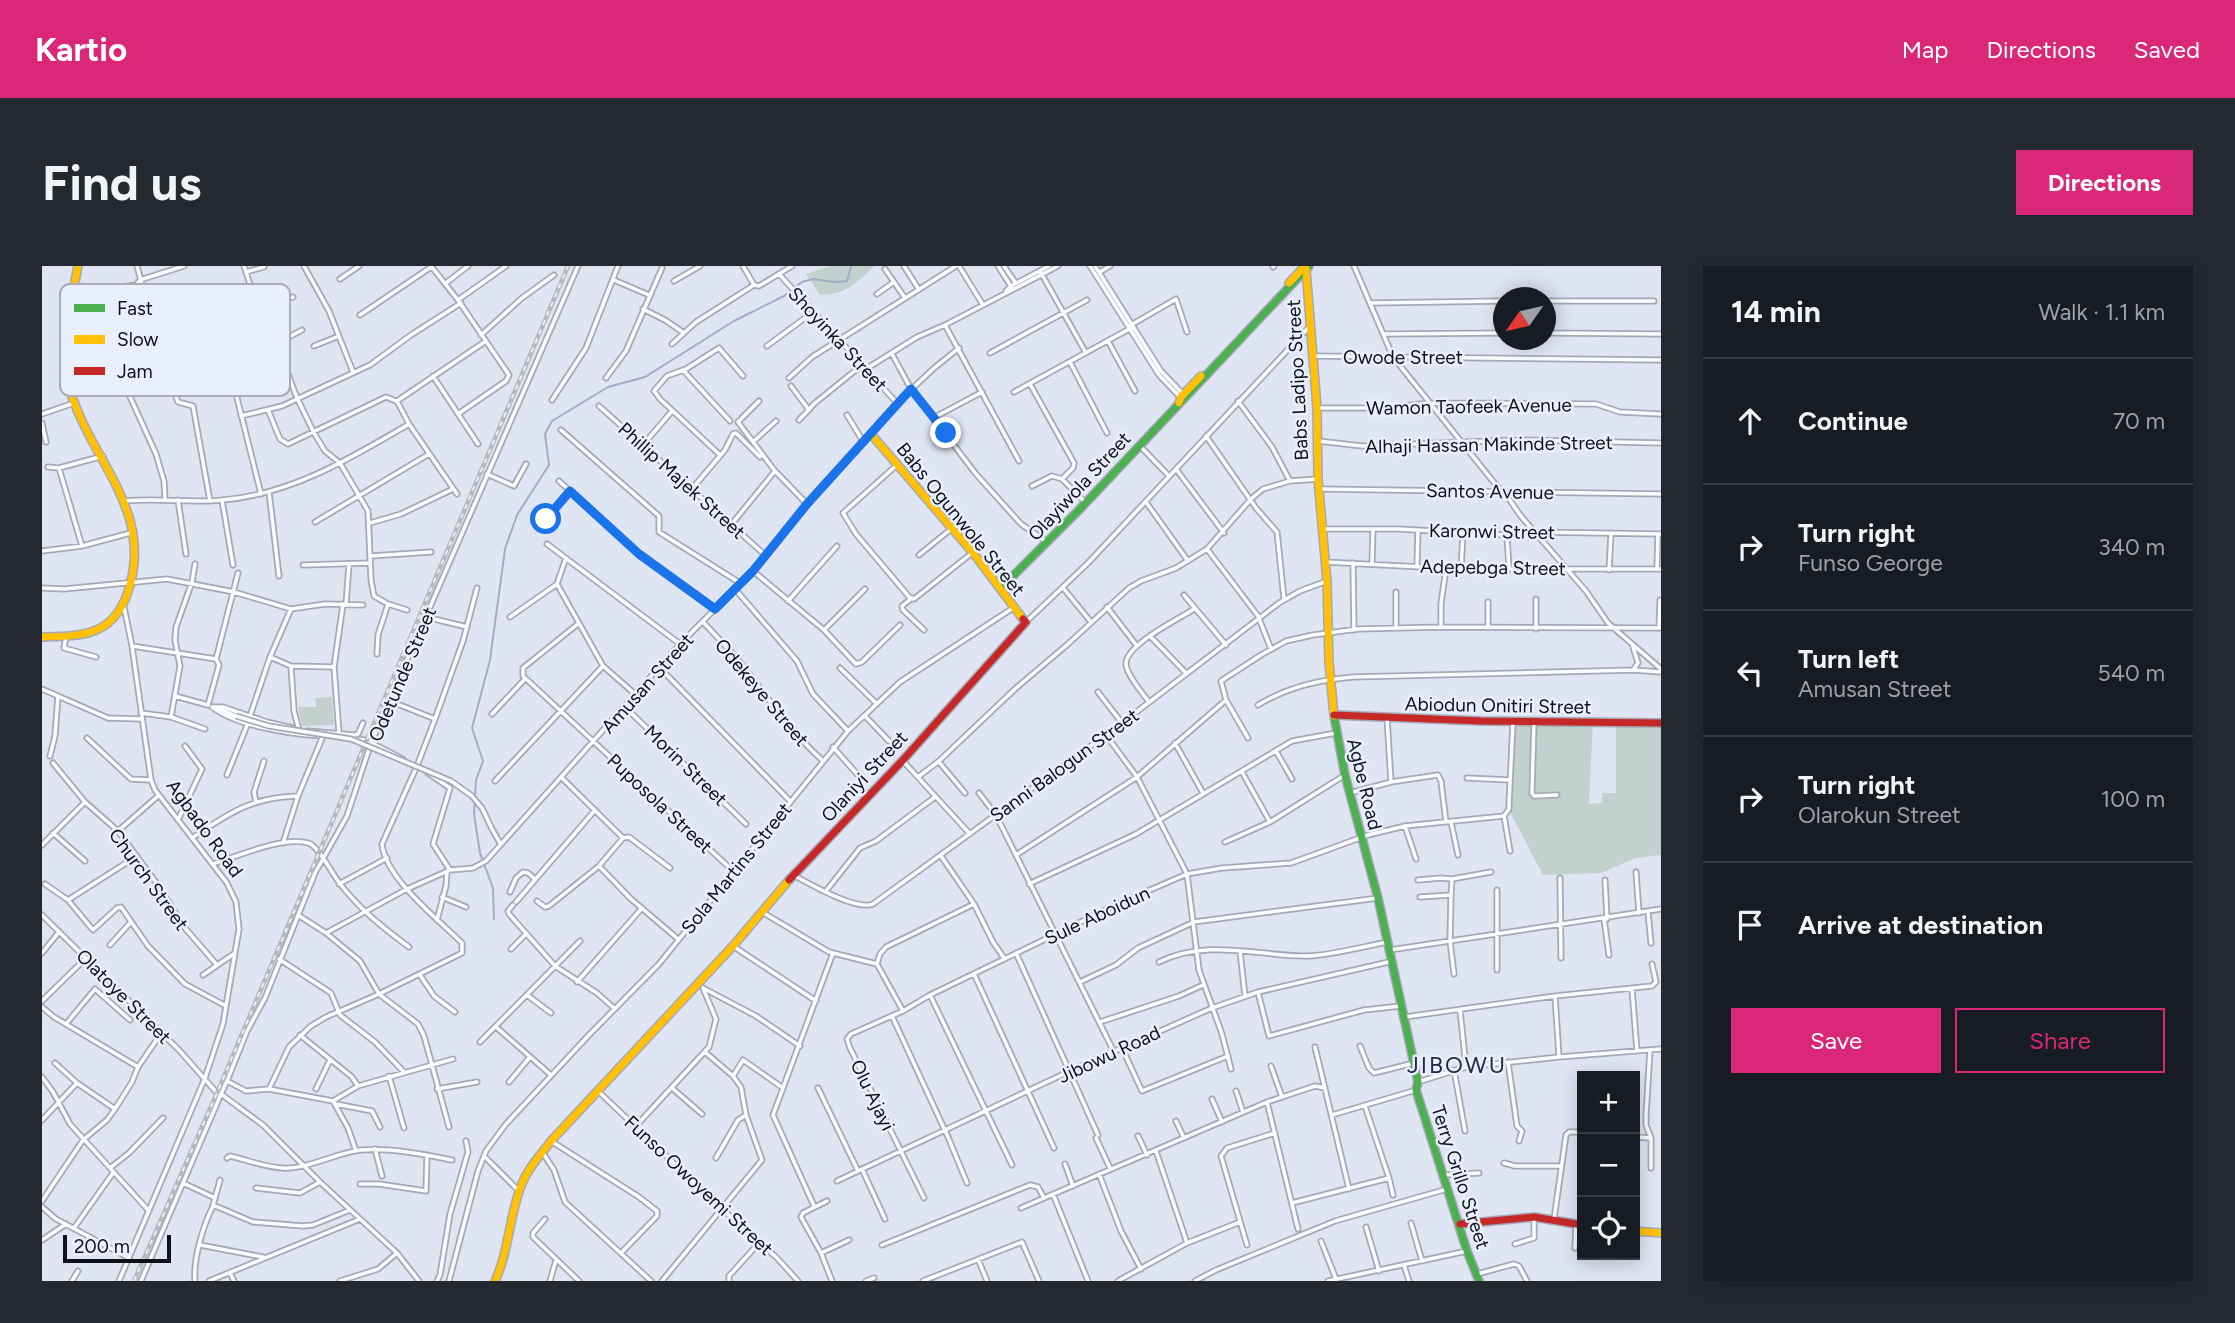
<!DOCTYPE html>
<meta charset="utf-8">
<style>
:root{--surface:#171b24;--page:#242831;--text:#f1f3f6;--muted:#9ea1a6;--line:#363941;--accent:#db2777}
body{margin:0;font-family:Figtree,sans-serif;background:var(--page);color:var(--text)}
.controls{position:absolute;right:21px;bottom:21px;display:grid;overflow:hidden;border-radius:0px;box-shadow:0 4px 18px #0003}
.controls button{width:63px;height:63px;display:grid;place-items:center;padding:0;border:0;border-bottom:2px solid var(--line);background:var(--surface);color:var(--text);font:35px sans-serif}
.compass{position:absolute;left:1451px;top:21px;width:63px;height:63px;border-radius:50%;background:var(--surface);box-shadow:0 4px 18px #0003;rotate:236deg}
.scale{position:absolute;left:21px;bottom:18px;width:108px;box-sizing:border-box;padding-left:7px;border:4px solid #0d111c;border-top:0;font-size:19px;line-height:24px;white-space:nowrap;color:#0d111c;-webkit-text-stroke:5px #eaeffc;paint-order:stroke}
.stop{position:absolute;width:21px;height:21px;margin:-16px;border:5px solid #1a73e8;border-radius:50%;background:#fff}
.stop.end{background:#1a73e8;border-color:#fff;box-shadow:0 2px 7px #0008}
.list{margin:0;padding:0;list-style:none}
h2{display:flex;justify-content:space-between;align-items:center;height:91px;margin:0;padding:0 28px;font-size:30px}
h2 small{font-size:23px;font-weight:400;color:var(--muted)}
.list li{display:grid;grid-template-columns:46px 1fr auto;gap:21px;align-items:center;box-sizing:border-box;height:126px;padding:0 28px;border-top:2px solid var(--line)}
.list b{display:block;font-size:26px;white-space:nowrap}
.list p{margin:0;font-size:23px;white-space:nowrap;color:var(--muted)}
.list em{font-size:23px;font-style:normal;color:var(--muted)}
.actions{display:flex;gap:14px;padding:21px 28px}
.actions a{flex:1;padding:16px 0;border:2px solid var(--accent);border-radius:0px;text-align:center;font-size:24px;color:var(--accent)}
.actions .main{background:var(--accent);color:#fff}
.icon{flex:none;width:38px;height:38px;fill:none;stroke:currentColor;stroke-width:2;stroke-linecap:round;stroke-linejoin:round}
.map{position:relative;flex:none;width:1619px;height:1015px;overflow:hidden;border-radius:0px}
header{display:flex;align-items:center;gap:42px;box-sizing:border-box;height:98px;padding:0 35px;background:var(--accent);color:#fff}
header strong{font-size:33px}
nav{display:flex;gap:38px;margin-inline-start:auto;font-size:24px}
.intro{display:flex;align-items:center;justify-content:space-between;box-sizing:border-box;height:168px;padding:0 42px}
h1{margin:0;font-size:49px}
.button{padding:18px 32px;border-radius:0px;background:var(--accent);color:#fff;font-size:24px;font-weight:700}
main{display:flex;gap:42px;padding:0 42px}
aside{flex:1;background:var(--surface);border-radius:0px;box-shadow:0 4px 18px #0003}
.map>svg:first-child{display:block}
.green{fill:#c2d1cd}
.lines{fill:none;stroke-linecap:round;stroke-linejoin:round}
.stream{stroke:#a2acc6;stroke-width:2}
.street-casing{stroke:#a5a9b6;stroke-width:7}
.fast-casing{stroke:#a5a9b6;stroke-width:10}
.slow-casing{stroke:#a5a9b6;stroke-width:10}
.jam-casing{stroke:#a5a9b6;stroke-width:10}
.street{stroke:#fafbfd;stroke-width:3.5}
.fast{stroke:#4caf50;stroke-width:7}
.slow{stroke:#ffc107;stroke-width:7}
.jam{stroke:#c62828;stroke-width:7}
.rail-casing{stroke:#b7b8bc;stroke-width:4.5}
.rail{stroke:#eaeffc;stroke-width:2;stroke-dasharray:5;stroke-linecap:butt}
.street-bridge-casing{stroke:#a5a9b6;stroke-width:7;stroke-linecap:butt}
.street-bridge{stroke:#fafbfd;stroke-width:3.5}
.route{stroke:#1a73e8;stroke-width:9}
.labels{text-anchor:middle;stroke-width:5;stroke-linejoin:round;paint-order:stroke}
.street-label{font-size:19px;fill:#0d111c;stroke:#eaeffc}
.quarter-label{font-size:23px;letter-spacing:2px;fill:#242c45;stroke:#eaeffc}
.key{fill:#eaeffc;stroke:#a8acb9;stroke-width:2}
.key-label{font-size:19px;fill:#0d111c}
</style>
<header>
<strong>Kartio</strong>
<nav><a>Map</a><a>Directions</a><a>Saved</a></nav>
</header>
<div class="intro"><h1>Find us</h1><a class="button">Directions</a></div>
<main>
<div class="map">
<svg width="1619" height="1015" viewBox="0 0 1619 1015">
<rect width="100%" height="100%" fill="#e0e5f4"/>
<path class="green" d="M788,0H832C815,17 803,29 778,29L764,8Z
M290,431L292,459L260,460L256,441H274L273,432Z
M1470,456H1551L1547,538L1560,537V527H1574V457H1619V589L1594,592L1559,607L1501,609L1469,548Z"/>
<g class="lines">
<path class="stream" d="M452,653L451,622L438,587L432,548L434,514L441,495L430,462L448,394L463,283L475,249L507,199L503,168L510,155L566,121L603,111L692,55L742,30L760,16L771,13L792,16L805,15L809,0"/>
<defs>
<path id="street" d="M95,0L108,48L117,69L126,110L136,136L151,140L168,235
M202,0L213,34L238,87L255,132L272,167L283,185L298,197L326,245L329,314L332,330L346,338L365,344
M262,0L287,45L311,106
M389,0L416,34L467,109L464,115L416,148
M701,0L712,19L717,20L750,0
M862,0L876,22
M917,0L941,39
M956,0L970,22
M962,0L973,16
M1048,0L1117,109L1140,133
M1053,0L1119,105L1143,130
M1312,0L1351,91L1458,224
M1231,1L1232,0
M843,3L863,32
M998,5L1044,87
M204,6L222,1
M1058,6L1068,0
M737,8L855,137
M298,13L317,0
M572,14L607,29
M632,15L658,0
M404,17L426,0
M33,20L71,22L94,19L98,14L142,0
M964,25L969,20L1007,0
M835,28L852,16
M416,34L464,0
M1504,35H1612
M1328,37L1462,35
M217,42L251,31
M601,43L623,54L642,67
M71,46L75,102L114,188L122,215L123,233
M108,48L177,28
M318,49L389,1
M903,59L977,195
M1089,59L1134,33L1145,66
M1504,67L1619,68
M1341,68L1462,67
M439,69L480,32L512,9
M177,74L189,108L219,228
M1066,75L1093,125
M234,78L260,64
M630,78L654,56L712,19
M272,80L297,70
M725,80L771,46
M948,87L1045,34
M850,88L869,123L934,208L979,258L1005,276
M1270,90L1619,94
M1028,96L1065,167
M824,103L875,71L903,59L1016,0
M641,104L688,155
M219,107L243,98
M391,110L436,178
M564,112L584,85L620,2
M747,112L770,91L914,0
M988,118L1032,197L1031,202L1020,213L1044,237
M749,120L767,144
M28,126L146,82L177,74L206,73L228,64
M972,126L1089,62
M510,134L544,82L576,0
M717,135L696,156L733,205L765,238
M1196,135L1230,181L1248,215
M557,140L723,289
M1275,142H1343L1388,137L1554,138L1578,146L1619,148
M226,144L238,173L246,178L344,131L354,135
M0,148L32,137
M805,149L822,177
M199,150L240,140L328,99L369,69L419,37
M893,151L940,126
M757,154L773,137L820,99
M0,157L4,176
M519,164L617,250V266L698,317
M1164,170L1214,242L1235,266L1242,333
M712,175L734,155
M1276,175L1320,180L1477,174L1619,177
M601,179L630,145
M1097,179L1127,210
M678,189L618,133L612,125L625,110L644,103L677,82L701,110
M856,198L801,247L814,268L868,332L872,333L930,287
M6,201L17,202L61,190
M17,202L40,280
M1134,203L1182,267
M445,208L472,220L484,198
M517,215L597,288L673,343
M990,220L1010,210L1020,213
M1277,223L1619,228
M649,224L683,184L691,168L694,167L718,191
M1461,224L1478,249L1544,325L1566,357L1619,403
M227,226L237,310
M415,228L367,158L355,135L444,75
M136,234L144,288
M180,234L191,299
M83,235C116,232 148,237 180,234C248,229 309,192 367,158
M1104,236L1146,295
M504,253L528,225
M273,256L387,188
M328,257L359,248L411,223
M689,259L733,205
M1281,263H1356L1465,269L1492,266L1619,268
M1465,270L1467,303
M505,278L638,378
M1165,283L1216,350L1229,383
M0,285L40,280L92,266
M877,289L909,263
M329,290L389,286
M1283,296L1419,303H1619
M1311,297L1312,364
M1330,298L1331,263
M261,299L328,297
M1375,300L1376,264
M1419,303L1421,267
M1615,303L1616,268
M1567,304L1569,268
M711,305L782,364L814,398L820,396L858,359
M515,318L561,400L593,428
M0,322L22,323L125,313L192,326L249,343L283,338L321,339
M693,323L755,395L771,428L806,465
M1022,323L1049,356
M1354,326V362
M1142,329L1184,379
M870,332L860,340L861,344L882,364
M1494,333V363
M746,335L795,280
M1446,336V361
M304,338L307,299
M1065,341L1095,380
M384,351L425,361
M468,351L515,318L524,292
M661,356C675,371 689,385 702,401C727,434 749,466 780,494
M984,356L1046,297L1268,60
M537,357L481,402V410L690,604
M1399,361V338L1404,302
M1617,362L1618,334
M782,364L823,323
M1108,370L1144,407
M24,371L22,382L54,391
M90,380L174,393L177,399L166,439
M1591,381L1596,397L1591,404
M335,388L336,369L346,338
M228,391L249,400L252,445L257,464
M174,393L196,307
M249,400L292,401
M618,402L748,535
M798,402L835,438
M0,423L66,452L100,453
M1056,426L1080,457
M133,430L166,439
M348,435L393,453
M1107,436C1101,428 1084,408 1084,398C1083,379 1137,353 1152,343
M1216,439C1246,421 1276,414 1311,411L1591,404L1619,406
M583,441L704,558
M176,443L194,450
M99,447L129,451L163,463
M450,448L483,413
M208,450L228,391L249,343
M823,450L847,475
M129,451L138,400L133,374L134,361L150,316L153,298
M1345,452L1349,516
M1492,456L1490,527L1492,530L1515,529
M255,463L225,456L181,441H170C195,460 247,468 279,470
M266,465L312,469L316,468L321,457
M297,467L292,401L301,338
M1064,469L1095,511L1145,608L1157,704L1180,768L1189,803
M45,472L89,513L109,514
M1206,472L1184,434L1179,415L1219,389L1244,375L1271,369L1316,363L1399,361L1619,362
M311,473L324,474L361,493
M1133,477L1161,527
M791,481L815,508
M1234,485L1250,513
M8,490L13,470L16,430
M861,495L928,568
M897,496L923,527
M11,497L43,536L76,565L113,615L143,662L175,699
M1200,506L1228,556
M386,507L408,522L391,578L408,604
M185,509L206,457
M519,511L581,572L587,571L628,602
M876,511L897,495L974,422L1026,378L1087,322L1099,315L1134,302L1165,283L1209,233L1221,223L1248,215L1276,213
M1425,512L1468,514
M453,515L561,400
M937,527L954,549L1072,786
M1308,527L1349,516L1396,509L1399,515L1404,556
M214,536L212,526L222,495
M1462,550L1468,585
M136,554L160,503L143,480
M1409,556L1416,589
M1363,560L1374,593
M450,563L458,577
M76,565L116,530
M11,567L43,595
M150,572C187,547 210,531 256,530
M1183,576L1228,556L1303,509
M241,577L256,530L281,470
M0,579L43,536
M974,589L1095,511L1184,434
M899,590L932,638L951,676L962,692
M171,598C196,590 241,570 266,577C276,579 289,606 296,615C316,642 340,661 367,681
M557,600L589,633L636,673
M1594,606L1597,647
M751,609C768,618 814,645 831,638L1080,457L1237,337L1258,325L1285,315
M1518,612L1519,692
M1376,614L1399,612L1410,613
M1563,614L1565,653
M3,618L26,634L51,664L75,642L79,641L106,680L143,718L184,740
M297,618L345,592
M987,618L1094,568L1250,475L1294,467
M1455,624V704
M784,625L818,582L834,575L893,531
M468,626L474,612L481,606L486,607L493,613
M1409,629L1410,613L1449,606
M400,631L424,641
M1378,631L1409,629L1408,675L1412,708
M26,634L95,590
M495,635L503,641L507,640L557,600L581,572
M474,636L553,544
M471,639L466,645L467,648L513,700L555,727L573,743
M720,646L787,686L835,698
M1606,646L1609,677
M0,649L137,784L175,827L179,828L185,815L204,825L227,823L291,835L316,820L411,793
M256,649L284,667L318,695L337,728L376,758L382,770L407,861
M1562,653L1567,689
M395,654L404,620L405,605
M284,667L365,623L408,604L431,602L444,595L638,378L711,305L765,238L855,137L891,103L917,82
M68,679L88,657
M691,680L774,735
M469,683L483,669
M1348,684L1619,643
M1198,685L1203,730
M0,687L17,666
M974,687L1056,869
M237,693L289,727L298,749L333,776L361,805
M1117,696C1164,673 1212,689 1261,690C1283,691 1323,680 1346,676
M932,708L1012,882
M161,709L193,687
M378,709L392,730L413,746
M535,716L600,642
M1038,716L1074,699L1096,682L1152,656L1336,632
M661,722L714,750L758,780
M1590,723L1595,785
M1216,726L1227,770L1322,744L1359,740
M485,729L509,747
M888,729L970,899
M1513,730L1517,791
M0,735L44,692
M0,741L12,751L96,801
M1418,744L1424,801
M861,745L835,698L838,688L844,681L932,638
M850,750L906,871L925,917
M1363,751L1513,730L1610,720L1614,716L1610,698
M1058,756L1137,730L1161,719
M24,758L53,723L88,754
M454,761L509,809
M258,769L310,811L316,820
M438,776L538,675
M1318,780L1327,802L1332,807L1372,797
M1273,781L1307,923
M1080,782L1100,825L1186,790
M1608,784L1604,849V859L1609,872V902
M1466,796L1475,860L1480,865L1477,875
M13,797L35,817L73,843
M1229,800L1240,831
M1412,804L1423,865
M347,810L362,862
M691,810L701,794L741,822
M0,811L11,826L28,858L107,945
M185,815L205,765L223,732L273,607L305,550L329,477L536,0
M467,816L488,791
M1376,816L1424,801L1517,791L1619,783
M630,822L660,848
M776,822L816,905
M227,823L247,781L269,760L284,751L337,728L420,687V677C397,654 343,612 340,578L375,500L393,453L421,375L435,322
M274,823L288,794
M395,823L435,816
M556,825L681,944L735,992L756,1015
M1194,825L1201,846
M1170,833L1180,856
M291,835L306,862L314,885
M1225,836L1256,963
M294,838L330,845L338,861
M1323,840L1347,912L1351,929
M1290,849L1374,824
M0,854L35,817
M1134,855L1142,872
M593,861L667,781L674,753L661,722
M1540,866V856
M1096,870L1105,889
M1593,871L1609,872
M1054,872L1068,902
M509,875L597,931L615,945V950L579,987
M333,883L340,910
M1114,885L1145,977
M501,887L512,904L523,936L609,1015
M442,890L477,925
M185,892L188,890C205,894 223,901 240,902C264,904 293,887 319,884C349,882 380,888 410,894
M674,892L696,854L704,849
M1462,897L1473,900H1519
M1023,898L1031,920
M68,902L87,887L121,852
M820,903L843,953
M1057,908L1079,965L1099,1003
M1401,909L1437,907
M795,915L1028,805L1170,742L1216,726L1351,695
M141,917L173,932L171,939L211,956L261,960L271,959L308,944
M318,918H337L384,925L385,889
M214,922L258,927L278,916
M1011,928L1046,1015
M173,932L178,914
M882,932L808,782L805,773L809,768L861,745L888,729L1080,636L1145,608L1180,602L1249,597L1326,569L1363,560L1462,550L1467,543V538L1471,456
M0,935L41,874L65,854L73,843L90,816L96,801L120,766
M785,935L761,947L759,951L779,987L790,1015
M1250,937L1347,912
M772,940L731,849L791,687
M0,941L14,953L87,992
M979,942L1225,836L1273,820L1283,822
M503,953L491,967V971L537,1015
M1512,953L1524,869L1527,866H1540
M1369,957L1380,995
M1324,961L1337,1005
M32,962L71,907
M0,974L24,958
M1279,975L1294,1013
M1473,978L1492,972V951
M158,979L221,991
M840,979L988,919L996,921L1002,932
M1205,979L1179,890L1185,882L1233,867
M1533,982L1534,959
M779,987L807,974
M1590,990V989
M936,993L945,1015
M1362,999L1367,1015
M188,1007L192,1015
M1435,1008L1472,998L1477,1000L1485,1015
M30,1015L36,1005
M77,1015L163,812L181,758L197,663L194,636L185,617L113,524L109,514L90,380L82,341
M99,1015L179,828L221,859L278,916L355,987L377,1015
M153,1015C151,993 161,960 171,940
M167,1015L318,953
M298,1015L336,1003L355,987
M395,1015L398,1009L408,948L426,886L424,875
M407,1015L436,905L444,885L464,858L546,770L617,698L806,465L858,416L971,342
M508,1015L514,994
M620,1015L720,894L704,849L699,821L691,810L663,786
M687,1015V1010L717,977
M824,1015L832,1012
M881,1015L980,976L997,1015
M1076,1015L1145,977L1198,956
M1153,1015L1174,1004L1293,955L1405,923
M1286,1015L1425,985"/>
<path id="fast" d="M959,322L1038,243L1267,0
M1292,450L1303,509L1336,632L1376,816L1374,824L1425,985L1437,1015"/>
<path id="slow" d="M1264,3L1275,142L1276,213L1285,315L1287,396L1292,450
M1247,17L1262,1
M1137,137L1139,131L1159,110
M829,168L932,288L981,353
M0,371C41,370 71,370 86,326C114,241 44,192 26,116C17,78 29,38 36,0
M1593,965L1619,967
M453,1015C467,985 467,951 479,920C485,903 498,890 509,875L691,680L747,614"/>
<path id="jam" d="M1292,449L1439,455L1619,457
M747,614L861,494L984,356L981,353
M1418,958L1492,951L1540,959"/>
</defs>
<use href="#street" class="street-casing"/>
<use href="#fast" class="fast-casing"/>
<use href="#slow" class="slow-casing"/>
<use href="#jam" class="jam-casing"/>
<use href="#street" class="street"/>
<use href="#fast" class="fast"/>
<use href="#slow" class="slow"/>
<use href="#jam" class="jam"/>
<defs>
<path id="rail" d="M92,1015L175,827L526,0"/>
</defs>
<use href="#rail" class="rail-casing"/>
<use href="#rail" class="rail"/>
<defs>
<path id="street-bridge" d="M194,450L227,460L309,473L409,515L430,530L440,542L450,563"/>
</defs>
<use href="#street-bridge" class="street-bridge-casing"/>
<use href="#street-bridge" class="street-bridge"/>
</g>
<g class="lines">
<path class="route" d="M504,253L528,225L597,288L673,343L711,305L765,238L869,123L904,167"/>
</g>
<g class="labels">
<g class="street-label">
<text transform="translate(796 73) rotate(47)" y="7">Shoyinka Street</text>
<text x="1361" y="98">Owode Street</text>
<text transform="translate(1255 114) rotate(-93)" y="7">Babs Ladipo Street</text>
<text transform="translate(1427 140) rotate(-1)" y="7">Wamon Taofeek Avenue</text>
<text transform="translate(1447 178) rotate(-1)" y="7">Alhaji Hassan Makinde Street</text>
<text transform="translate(640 214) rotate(42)" y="7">Phillip Majek Street</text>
<text transform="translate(1037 220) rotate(-47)" y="7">Olayiwola Street</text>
<text transform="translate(1448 225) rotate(1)" y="7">Santos Avenue</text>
<text transform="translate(919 253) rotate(51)" y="7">Babs Ogunwole Street</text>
<text transform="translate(1450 265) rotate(1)" y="7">Karonwi Street</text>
<text transform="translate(1451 301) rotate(1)" y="7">Adepebga Street</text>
<text transform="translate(360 408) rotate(-67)" y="7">Odetunde Street</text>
<text transform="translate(605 417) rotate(-48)" y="7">Amusan Street</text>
<text transform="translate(720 426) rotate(50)" y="7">Odekeye Street</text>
<text transform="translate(1456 439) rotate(1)" y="7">Abiodun Onitiri Street</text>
<text transform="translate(644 499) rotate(44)" y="7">Morin Street</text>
<text transform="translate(1022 499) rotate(-36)" y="7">Sanni Balogun Street</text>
<text transform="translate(822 510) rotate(-47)" y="7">Olaniyi Street</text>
<text transform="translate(1323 518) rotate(76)" y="7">Agbe Road</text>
<text transform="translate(618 537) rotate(43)" y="7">Puposola Street</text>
<text transform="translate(163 562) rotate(54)" y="7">Agbado Road</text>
<text transform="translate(694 602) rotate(-51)" y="7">Sola Martins Street</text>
<text transform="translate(107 613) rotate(54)" y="7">Church Street</text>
<text transform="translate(1055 649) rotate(-25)" y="7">Sule Aboidun</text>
<text transform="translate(82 730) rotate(45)" y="7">Olatoye Street</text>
<text transform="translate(1067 788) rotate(-25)" y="7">Jibowu Road</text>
<text transform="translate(831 829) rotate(64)" y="7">Olu Ajayi</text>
<text transform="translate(1419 911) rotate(72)" y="7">Terry Grillo Street</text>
<text transform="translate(657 919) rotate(43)" y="7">Funso Owoyemi Street</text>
</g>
<g class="quarter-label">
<text x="1415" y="807">JIBOWU</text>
</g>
</g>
<rect x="18" y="18" width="230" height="112" rx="10" class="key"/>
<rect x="32" y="38" width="31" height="8" fill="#4caf50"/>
<rect x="32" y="69" width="31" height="9" fill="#ffc107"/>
<rect x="32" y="101" width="31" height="8" fill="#c62828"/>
<g class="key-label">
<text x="75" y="49">Fast</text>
<text x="75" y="80">Slow</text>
<text x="75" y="112">Jam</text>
</g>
</svg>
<div class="controls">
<button>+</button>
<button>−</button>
<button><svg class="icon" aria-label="locate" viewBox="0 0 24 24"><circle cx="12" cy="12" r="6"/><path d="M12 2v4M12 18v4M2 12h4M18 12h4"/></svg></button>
</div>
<svg class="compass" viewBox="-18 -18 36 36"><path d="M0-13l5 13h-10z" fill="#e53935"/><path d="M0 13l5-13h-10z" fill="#9ea1a6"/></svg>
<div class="scale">200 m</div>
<div class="stop" style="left:504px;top:253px"></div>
<div class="stop end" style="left:904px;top:167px"></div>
</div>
<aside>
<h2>14 min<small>Walk · 1.1 km</small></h2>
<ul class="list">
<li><svg class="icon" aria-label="ahead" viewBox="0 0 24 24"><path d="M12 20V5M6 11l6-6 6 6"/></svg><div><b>Continue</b></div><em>70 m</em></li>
<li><svg class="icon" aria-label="right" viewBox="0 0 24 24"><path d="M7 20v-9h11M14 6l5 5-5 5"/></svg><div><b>Turn right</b><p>Funso George</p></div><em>340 m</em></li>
<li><svg class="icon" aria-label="left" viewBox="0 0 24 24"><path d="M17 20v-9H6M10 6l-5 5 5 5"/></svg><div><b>Turn left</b><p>Amusan Street</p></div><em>540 m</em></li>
<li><svg class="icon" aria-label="right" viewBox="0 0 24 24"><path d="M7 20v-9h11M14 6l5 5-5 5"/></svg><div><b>Turn right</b><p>Olarokun Street</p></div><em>100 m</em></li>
<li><svg class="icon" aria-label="arrive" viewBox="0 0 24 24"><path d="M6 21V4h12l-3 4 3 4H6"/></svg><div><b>Arrive at destination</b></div></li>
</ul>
<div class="actions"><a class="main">Save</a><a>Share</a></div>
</aside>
</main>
